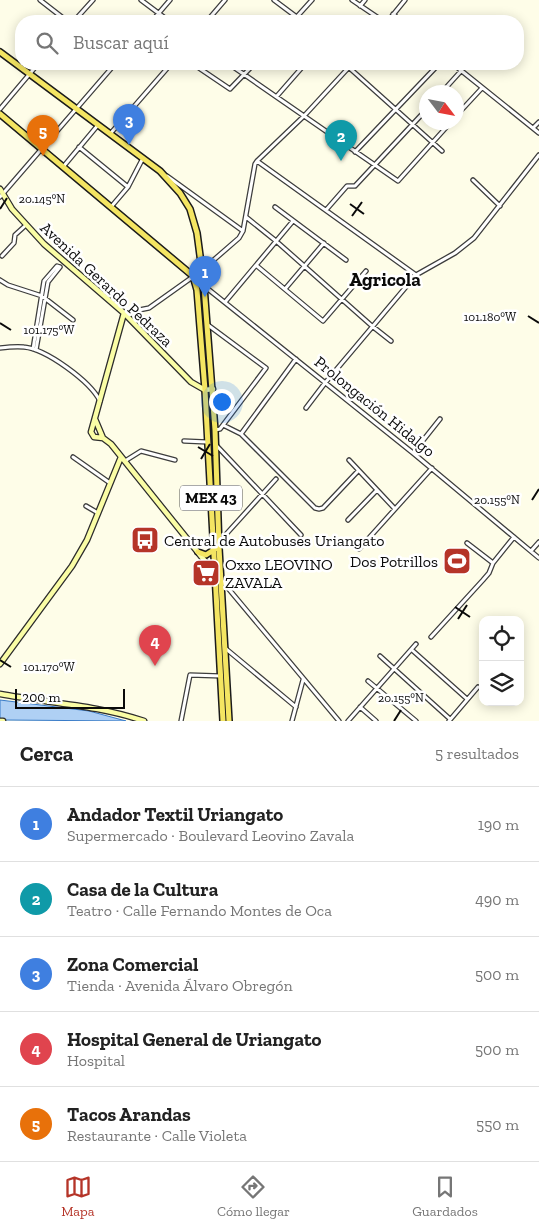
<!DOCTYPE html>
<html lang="es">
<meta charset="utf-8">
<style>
:root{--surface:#fff;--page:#f2f2f2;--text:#222;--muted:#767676;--line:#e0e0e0;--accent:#b53428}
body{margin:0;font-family:"Zilla Slab",serif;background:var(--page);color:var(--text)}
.controls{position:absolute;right:15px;bottom:15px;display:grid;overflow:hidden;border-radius:10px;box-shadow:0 2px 12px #0003}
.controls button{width:45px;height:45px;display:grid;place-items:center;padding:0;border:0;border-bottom:1px solid var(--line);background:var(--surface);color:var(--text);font:25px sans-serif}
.compass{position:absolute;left:419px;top:85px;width:45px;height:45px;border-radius:50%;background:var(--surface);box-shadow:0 2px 12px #0003;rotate:122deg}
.scale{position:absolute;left:15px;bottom:12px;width:110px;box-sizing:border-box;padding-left:5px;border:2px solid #0a0a0a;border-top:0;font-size:14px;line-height:18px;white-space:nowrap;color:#0a0a0a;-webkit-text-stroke:4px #fff;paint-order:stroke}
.you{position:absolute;left:221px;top:401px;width:18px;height:18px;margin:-12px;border:4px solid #fff;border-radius:50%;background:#1a73e8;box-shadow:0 0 0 8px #1a73e833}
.badge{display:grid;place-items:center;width:32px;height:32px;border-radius:50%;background:var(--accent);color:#fff;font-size:16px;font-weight:700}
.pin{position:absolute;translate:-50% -41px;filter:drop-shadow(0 1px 2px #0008)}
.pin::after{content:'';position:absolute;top:26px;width:18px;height:15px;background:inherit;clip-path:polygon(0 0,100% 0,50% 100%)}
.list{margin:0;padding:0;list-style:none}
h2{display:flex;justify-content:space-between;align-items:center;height:65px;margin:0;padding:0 20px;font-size:21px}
h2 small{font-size:16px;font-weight:400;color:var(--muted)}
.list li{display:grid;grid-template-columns:32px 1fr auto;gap:15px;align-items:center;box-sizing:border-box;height:75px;padding:0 20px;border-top:1px solid var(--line)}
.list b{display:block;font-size:19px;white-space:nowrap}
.list p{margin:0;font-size:16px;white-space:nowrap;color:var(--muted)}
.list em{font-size:16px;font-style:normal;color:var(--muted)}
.icon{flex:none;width:28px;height:28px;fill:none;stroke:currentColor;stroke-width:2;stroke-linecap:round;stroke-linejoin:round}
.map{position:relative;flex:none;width:539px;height:721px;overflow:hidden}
.search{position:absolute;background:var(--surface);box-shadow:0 2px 12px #0003;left:15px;right:15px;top:15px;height:55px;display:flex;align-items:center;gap:12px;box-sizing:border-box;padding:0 18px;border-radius:20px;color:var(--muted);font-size:19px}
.sheet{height:440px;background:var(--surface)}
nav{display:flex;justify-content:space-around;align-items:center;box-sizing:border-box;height:70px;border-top:1px solid var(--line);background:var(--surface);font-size:14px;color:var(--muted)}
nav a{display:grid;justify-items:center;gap:2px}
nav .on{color:var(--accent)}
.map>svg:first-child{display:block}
.green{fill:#c7e6b4}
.pitch{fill:#daeec6}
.water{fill:#afd0f4;stroke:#387bc8}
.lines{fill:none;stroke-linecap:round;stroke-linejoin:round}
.street-casing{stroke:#3d3d3d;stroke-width:5.5}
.secondary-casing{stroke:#2c2c2c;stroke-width:7}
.primary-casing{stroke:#1b1b1b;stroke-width:8}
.street{stroke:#fff;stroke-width:3}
.secondary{stroke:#fafda5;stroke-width:4.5}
.primary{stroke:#f4e562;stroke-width:5}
.ticks{fill:none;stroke:#0a0a0a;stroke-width:2}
.labels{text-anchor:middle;stroke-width:5;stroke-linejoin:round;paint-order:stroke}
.shield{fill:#fff;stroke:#545454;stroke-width:1}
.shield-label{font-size:15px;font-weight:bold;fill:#0a0a0a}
.street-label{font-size:16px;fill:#0a0a0a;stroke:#fff}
.poi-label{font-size:16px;fill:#0a0a0a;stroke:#fff;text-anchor:start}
.quarter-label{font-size:19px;font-weight:bold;fill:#0a0a0a;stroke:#fff}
.ticks-label{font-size:12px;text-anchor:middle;fill:#0a0a0a;stroke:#fff;stroke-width:5;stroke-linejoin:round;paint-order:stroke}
</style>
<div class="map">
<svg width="539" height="721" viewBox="0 0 539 721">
<rect width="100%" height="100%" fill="#fefde8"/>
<path class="green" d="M199,289L203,325L228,721H226Z"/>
<path class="pitch" d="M454,550L468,562L460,572L446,559Z"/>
<path class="water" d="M0,700L89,711L126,721L3,720H0Z"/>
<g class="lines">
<defs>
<path id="street" d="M40,0L67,21
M141,0L169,21
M274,0L302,21
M352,0L383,21
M360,6L365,0
M393,14L401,21
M74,21L93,0
M152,21L170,0
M207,21L225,0
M293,21L312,0
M388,21L405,0
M193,64L230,89L254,64
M229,64L398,181L451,122
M345,64L442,151
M453,64L539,133
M442,92L461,71
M277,96L305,64
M0,109L38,64
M456,116L482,88
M533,128L539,122
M110,134L171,64
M79,147L128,187
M355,152L439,64
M257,161L416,275
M63,167L98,125
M167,176L243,231
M473,180L500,206
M0,197L115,64
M111,207L128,187L143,158
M275,207L346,260
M326,210L347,186H355L426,110
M246,217L276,241L372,326L391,341
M2,256L14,243L15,235L26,225
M257,266L323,321L366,271
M193,277L413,453L539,558
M0,280L8,285L42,296L73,320
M285,289L324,243
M226,301L293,221
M124,313L149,308L201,271L239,238L243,231L255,164L257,161L304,116L352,64
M208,325L266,368L220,429L215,430
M0,348C8,347 16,346 24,347C46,349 90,381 100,401
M33,349L44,281L57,266L60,267
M36,350L48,282L60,267
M306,408L325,383L416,275L455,253L474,238L539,155
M223,425L241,434L315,508L319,509L323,508L358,471
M241,434L296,359
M184,441L207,442
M215,444L301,535
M413,453L440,419
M73,457L110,483
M349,460L395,509
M125,461L141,451L175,460
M86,506L98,513
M348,520L377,490
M219,542L276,479
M467,543L493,563
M359,549L432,468
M531,551L539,542
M222,581L339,721
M431,637L483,580L489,573L493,563L514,537
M225,648L296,707
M412,650L467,699
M380,656L450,719
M368,681L416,721
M360,707L376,721
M181,721L190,675L221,676
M292,721L303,680
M348,721L416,644
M449,721L478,687"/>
<path id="secondary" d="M0,189L12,209L44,244L124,313L191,382L205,390L213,389
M124,313L91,432L94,437L103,438L111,444L221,581
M95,419L103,438
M0,664L72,566L87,540L121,457
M0,694C48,703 97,705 144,721
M0,721H3"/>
<path id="primary" d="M0,52L160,171L180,193L190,209L197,233L199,248L204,286L215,430L219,548L229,721
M0,114L193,276L197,290L205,390L223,721
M198,552L206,555L215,549"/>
</defs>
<use href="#street" class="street-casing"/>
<use href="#secondary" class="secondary-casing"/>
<use href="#primary" class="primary-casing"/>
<use href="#street" class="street"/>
<use href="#secondary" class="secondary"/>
<use href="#primary" class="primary"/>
</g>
<path class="ticks" d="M350,204L364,214M0,209L7,198M352,216L362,202M528,316L539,323M0,323L11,330M198,447L213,456M201,459L210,444M532,500L539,489M455,607L470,617M458,619L467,605M0,660L11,667M394,721L401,710"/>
<defs>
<symbol id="bus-square" viewBox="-11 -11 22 22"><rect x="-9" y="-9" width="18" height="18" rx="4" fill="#b53428" stroke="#fff"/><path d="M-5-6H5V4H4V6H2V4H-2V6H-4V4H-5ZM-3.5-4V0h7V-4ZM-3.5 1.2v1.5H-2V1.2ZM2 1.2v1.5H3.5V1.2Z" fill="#fff"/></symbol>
<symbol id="stadium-square" viewBox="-11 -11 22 22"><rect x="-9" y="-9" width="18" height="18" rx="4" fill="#b53428" stroke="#fff"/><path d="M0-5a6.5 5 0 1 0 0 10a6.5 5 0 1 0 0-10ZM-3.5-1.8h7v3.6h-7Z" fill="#fff"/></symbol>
<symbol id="supermarket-square" viewBox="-11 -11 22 22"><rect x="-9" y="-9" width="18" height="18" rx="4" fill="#b53428" stroke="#fff"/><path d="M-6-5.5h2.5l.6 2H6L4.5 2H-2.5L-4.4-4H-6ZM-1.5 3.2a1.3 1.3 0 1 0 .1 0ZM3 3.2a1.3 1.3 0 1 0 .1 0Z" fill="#fff"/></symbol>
</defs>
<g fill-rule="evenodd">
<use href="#bus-square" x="129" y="524" width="32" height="32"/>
<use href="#stadium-square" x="441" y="545" width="32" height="32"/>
<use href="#supermarket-square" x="190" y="557" width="32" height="32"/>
</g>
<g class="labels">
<rect class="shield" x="180" y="485.5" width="62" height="25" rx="4"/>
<g class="shield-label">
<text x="211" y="503">MEX 43</text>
</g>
<g class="street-label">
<text transform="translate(107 284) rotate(43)" y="6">Avenida Gerardo Pedraza</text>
<text transform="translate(375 406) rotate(39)" y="6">Prolongación Hidalgo</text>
</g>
<g class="poi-label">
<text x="164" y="546">Central de Autobuses Uriangato</text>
<text x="438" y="567" text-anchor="end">Dos Potrillos</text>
<text x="225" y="570">Oxxo LEOVINO<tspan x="225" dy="18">ZAVALA</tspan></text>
</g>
<g class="quarter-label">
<text x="385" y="286">Agricola</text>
</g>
</g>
<g class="ticks-label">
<text x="42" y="203">20.145°N</text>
<text x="490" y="321">101.180°W</text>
<text x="49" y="334">101.175°W</text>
<text x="497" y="504">20.155°N</text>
<text x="49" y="671">101.170°W</text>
<text x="401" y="702">20.155°N</text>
</g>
</svg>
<div class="controls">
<button><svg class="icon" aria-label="locate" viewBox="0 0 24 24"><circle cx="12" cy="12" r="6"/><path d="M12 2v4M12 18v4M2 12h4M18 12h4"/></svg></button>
<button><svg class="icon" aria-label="layers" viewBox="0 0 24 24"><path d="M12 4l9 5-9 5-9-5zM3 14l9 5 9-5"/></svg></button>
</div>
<svg class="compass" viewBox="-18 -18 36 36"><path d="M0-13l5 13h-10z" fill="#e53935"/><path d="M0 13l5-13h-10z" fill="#767676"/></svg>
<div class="scale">200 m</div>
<div class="you"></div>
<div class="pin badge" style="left:205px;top:297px;background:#3f7fe0">1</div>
<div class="pin badge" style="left:341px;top:161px;background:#0f9aa8">2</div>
<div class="pin badge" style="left:129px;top:145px;background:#3f7fe0">3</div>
<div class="pin badge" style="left:155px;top:666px;background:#e0444e">4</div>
<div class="pin badge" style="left:43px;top:156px;background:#e8710a">5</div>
<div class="search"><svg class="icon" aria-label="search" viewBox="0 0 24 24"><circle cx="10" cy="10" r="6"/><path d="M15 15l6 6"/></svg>Buscar aquí</div>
</div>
<section class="sheet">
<h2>Cerca<small>5 resultados</small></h2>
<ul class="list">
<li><span class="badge" style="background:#3f7fe0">1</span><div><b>Andador Textil Uriangato</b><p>Supermercado · Boulevard Leovino Zavala</p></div><em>190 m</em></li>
<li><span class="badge" style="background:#0f9aa8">2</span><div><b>Casa de la Cultura</b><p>Teatro · Calle Fernando Montes de Oca</p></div><em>490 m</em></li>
<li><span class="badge" style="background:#3f7fe0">3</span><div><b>Zona Comercial</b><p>Tienda · Avenida Álvaro Obregón</p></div><em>500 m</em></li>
<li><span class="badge" style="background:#e0444e">4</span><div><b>Hospital General de Uriangato</b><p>Hospital</p></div><em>500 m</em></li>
<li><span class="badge" style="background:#e8710a">5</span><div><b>Tacos Arandas</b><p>Restaurante · Calle Violeta</p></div><em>550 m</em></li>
</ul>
</section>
<nav>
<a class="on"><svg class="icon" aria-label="map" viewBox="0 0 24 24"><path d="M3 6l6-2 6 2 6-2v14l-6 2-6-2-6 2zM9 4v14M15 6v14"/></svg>Mapa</a>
<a><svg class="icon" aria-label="directions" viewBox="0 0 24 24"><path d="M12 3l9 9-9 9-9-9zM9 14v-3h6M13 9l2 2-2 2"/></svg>Cómo llegar</a>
<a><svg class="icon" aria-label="saved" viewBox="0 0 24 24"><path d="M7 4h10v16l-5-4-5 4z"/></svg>Guardados</a>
</nav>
